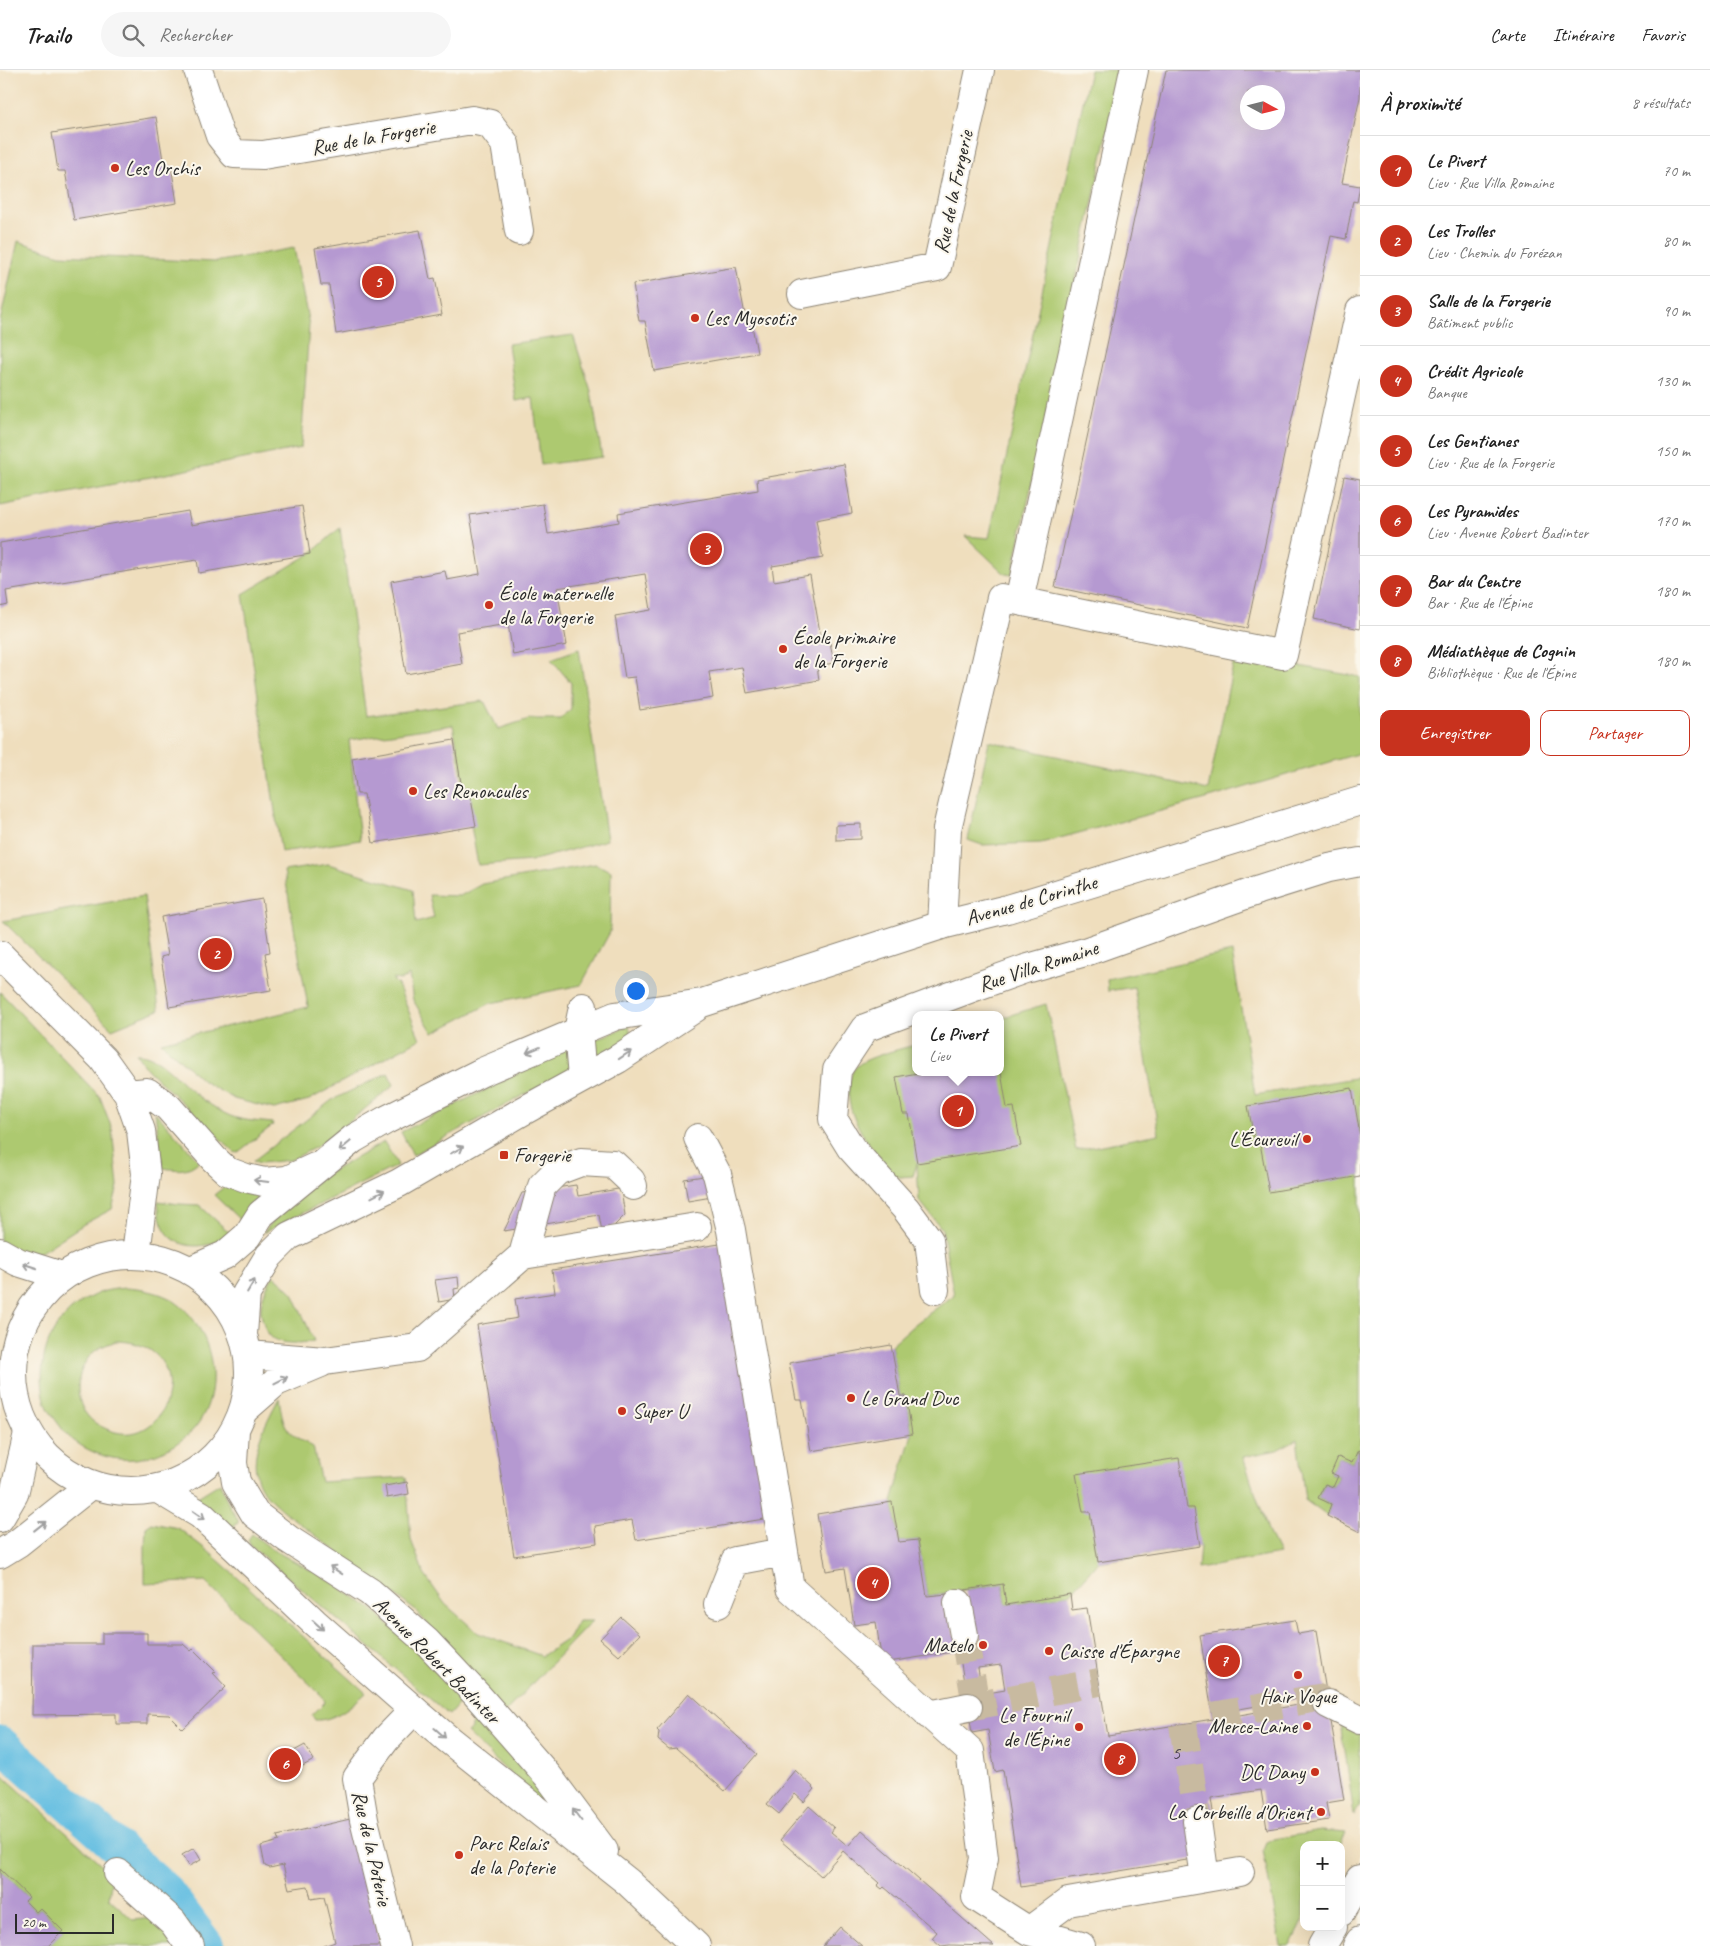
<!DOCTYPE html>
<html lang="fr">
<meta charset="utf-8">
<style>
:root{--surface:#fff;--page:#f6f6f6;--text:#222;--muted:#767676;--line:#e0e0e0;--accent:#c8321e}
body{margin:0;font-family:Caveat,sans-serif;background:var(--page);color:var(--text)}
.controls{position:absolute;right:15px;bottom:15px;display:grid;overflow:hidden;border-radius:10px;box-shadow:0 5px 20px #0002}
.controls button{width:45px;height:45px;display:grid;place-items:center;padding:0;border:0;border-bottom:1px solid var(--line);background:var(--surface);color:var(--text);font:25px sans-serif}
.compass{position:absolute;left:1240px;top:15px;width:45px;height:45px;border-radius:50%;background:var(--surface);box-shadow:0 5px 20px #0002;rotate:97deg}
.scale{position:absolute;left:15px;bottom:12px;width:99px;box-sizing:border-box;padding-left:5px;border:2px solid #2b2b2b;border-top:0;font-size:14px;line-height:18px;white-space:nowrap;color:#2b2b2b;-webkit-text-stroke:4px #fbf7ec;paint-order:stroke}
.you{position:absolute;left:635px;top:920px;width:18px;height:18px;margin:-12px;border:4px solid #fff;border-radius:50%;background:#1a73e8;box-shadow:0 0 0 8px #1a73e833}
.badge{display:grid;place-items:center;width:32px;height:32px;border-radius:50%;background:var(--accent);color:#fff;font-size:16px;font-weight:700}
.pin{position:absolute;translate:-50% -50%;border:2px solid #fff;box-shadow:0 1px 5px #0006}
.popup{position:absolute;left:912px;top:941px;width:92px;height:65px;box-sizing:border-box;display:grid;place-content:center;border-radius:10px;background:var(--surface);filter:drop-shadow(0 1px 4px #0005);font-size:16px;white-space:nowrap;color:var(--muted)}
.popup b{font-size:19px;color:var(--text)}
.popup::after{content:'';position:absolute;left:50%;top:100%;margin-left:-10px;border:10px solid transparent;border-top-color:var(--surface)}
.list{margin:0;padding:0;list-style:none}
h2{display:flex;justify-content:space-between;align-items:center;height:65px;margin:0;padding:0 20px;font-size:21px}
h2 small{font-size:16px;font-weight:400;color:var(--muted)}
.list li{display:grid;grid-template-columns:32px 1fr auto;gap:15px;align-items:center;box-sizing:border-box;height:70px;padding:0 20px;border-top:1px solid var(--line)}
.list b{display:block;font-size:19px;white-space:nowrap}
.list p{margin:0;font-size:16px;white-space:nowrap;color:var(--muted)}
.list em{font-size:16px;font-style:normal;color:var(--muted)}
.actions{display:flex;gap:10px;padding:15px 20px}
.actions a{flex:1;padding:11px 0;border:1px solid var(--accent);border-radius:10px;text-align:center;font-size:18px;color:var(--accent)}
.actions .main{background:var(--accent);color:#fff}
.icon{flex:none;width:28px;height:28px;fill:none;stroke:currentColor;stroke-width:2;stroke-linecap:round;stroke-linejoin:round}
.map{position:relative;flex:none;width:1360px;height:1876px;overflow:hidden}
header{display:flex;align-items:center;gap:30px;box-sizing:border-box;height:70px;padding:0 25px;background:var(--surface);border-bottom:1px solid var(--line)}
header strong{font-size:24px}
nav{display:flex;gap:28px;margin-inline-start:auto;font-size:18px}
.search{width:350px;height:45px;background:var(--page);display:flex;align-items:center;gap:12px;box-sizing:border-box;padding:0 18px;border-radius:28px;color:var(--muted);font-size:19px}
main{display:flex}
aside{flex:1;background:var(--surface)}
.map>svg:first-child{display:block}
.green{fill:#adc970;stroke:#6c7a4e;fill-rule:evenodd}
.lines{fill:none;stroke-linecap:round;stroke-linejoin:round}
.canal{stroke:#63bee1;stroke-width:35}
.building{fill:#b599d1;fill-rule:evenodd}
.minor-tunnel{stroke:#c8baa0;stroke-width:28;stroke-dasharray:28 14;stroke-linecap:butt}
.minor-casing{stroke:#8d8474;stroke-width:30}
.major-casing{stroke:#8d8474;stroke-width:30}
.minor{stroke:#fff;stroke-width:28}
.major{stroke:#fff;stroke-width:28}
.oneway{stroke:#a0a0a0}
.poi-dot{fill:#c8321e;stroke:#fbf7ec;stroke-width:2}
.labels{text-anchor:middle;stroke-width:4;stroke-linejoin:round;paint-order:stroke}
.number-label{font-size:19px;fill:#4e4654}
.street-label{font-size:21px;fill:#2b2b2b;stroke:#fbf7ec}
.poi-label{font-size:21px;fill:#2b2b2b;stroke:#fbf7ec;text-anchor:start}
</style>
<header>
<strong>Trailo</strong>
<div class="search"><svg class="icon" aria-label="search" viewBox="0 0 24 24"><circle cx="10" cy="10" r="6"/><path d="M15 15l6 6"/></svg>Rechercher</div>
<nav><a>Carte</a><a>Itinéraire</a><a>Favoris</a></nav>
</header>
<main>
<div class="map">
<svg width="1360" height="1876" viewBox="0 0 1360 1876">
<rect width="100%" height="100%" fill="#fbf7ec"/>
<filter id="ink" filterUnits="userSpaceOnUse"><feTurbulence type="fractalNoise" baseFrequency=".02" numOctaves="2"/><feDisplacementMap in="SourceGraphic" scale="10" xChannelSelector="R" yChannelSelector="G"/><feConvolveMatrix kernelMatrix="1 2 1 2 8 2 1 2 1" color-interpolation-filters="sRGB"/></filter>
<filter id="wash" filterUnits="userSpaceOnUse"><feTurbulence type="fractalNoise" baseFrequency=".0096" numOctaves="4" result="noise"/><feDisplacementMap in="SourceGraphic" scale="20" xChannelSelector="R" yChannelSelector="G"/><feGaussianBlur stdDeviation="1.12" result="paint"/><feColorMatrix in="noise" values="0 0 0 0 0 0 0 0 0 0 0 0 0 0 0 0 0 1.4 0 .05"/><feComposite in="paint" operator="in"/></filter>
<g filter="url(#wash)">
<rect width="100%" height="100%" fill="#efdebd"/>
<path class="green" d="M1090,0H1121L1012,505L1005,504L965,466L989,468Z
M18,171L60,185L215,192L294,178L309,255L301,378L0,436V252Z
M573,265L591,321L602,387L541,395L533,328L516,331L508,274Z
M340,458L366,646L484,631L498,659L529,649H560L571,639V613L551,589L579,579L607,770L531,791L478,795L453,655L349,670L360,770L281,782L243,524L310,484Z
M1234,590L1292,602L1294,595L1360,607V683L1206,729L1041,773L982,775L968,770L989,671L1208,720Z
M328,794L413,820L416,853L434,848L429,825L460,826L482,814L595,794L611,801L610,862L581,915L491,933L433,963L413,930L409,905L401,910L392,909L398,915L420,969L309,1030L274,1039L234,1029L203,1011L161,972L308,937L284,801Z
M144,826L159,940L112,959L3,851Z
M1232,882L1255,1025L1360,1007V1381L1358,1380L1352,1393L1338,1387L1331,1403L1338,1406L1333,1417L1325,1414L1318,1428L1331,1434L1327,1446L1305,1430L1297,1369L1277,1380L1243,1387L1270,1466L1279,1484L1198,1499L1200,1476L1098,1492L1070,1524L1006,1535L1003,1514L927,1526L918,1470L899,1472L892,1432L912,1364L906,1326H900L891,1275L915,1254L954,1225L942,1159L919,1130L917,1094L913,1106L900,1107L892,1104C873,1078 845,1050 849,1016C850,1011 851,1002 855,998C864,987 901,979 915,975L916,1002H1000L1001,948L1046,934L1076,1080L1159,1064L1134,917L1108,921L1107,909Z
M0,922L100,1027L112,1059L118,1116L112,1139L84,1154L41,1182L20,1185L0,1174Z
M629,956L632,968L586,993L582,975Z
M569,978L574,998L413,1085L401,1062Z
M136,984C159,982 181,1014 198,1026C206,1032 215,1038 224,1043C238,1051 256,1051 272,1053L273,1055L237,1083L234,1082L148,1000Z
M388,1003L394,1015L350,1051L316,1077L291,1090L261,1093L253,1091L332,1030Z
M155,1042L199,1091C188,1102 177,1100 163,1098Z
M384,1072L398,1095L263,1163L285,1137L324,1106Z
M229,1113L264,1124L240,1150L214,1125Z
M158,1131L179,1134L199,1135L230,1163C215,1178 183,1182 168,1164C160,1154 159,1142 158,1131Z
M274,1205L293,1223L314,1271C301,1273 288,1275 276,1270C266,1267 260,1246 261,1237C262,1225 268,1214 274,1205Z
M125,1218C140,1219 155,1221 169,1228C214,1253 228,1324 191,1362C180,1372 169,1379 156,1384C140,1390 124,1391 108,1387C94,1384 71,1372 63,1360C58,1353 52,1346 48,1338C42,1325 41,1307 43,1294C47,1260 68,1236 99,1223C106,1220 116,1219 125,1218ZM116,1271C201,1272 171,1384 109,1360C100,1356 93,1353 87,1345C72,1327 77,1295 95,1281C101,1276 109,1274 116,1271Z
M279,1328C284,1360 285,1361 313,1377L321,1412L406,1407L411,1470L424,1504L445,1534L478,1563L542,1586L569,1568L578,1551H592L505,1642L416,1541L282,1440C276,1434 269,1429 265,1423C242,1394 265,1355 279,1328Z
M220,1413L228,1433L238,1450V1453L232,1457L196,1428Z
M152,1453L178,1458L208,1481L366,1623C352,1635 335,1651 315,1650L312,1645L325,1632L323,1627L205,1511L145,1514V1477L146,1457Z
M252,1464L273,1480L329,1510L372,1539L421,1585L462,1630L449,1645L250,1475L248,1470Z
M472,1644L557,1736L550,1742L467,1663L472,1659Z
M1341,1652L1360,1663V1735L1354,1746Z
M0,1703L112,1804L109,1828L133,1850L152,1848L181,1876H48L63,1860L40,1838L36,1842L25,1831L29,1827L0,1799Z
M1321,1761L1346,1763L1340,1775H1304V1848L1290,1876H1281L1263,1780L1266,1773L1274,1769Z"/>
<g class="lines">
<path class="canal" d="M0,1673L166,1821L207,1876"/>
</g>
<g id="blocks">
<path class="building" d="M1166,0H1360V27L1342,113L1360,116L1357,132L1353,131L1352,135L1346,169L1331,166L1247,558L1055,517ZM1248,22H1278V52H1248Z
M156,47L164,96L171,95L177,133L74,150L65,101H58L52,63Z
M420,160L430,209L435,208L442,245L336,264L329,215H321L315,178Z
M736,197L745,245L750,244L757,283L654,301L645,251H639L633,214Z
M844,394L852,443L816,450L823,488L772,496L774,511L810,505L821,568L829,567L834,593L817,596L819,610L747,623L742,597L709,602L713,628L640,640L635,607L625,608L615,546L651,540L645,504L557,518L567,575L513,585L508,554L457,562L462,594L406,604L391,511L445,501L447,510L480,504L470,445L543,434L548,464L619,452L618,443L758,420L757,409Z
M1344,406L1360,409V559L1314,549Z
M302,436L310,484L199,503L197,490L6,521L8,535L0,537V473L188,441L191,455Z
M454,670L462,719L469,718L476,756L373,773L364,724H357L352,688Z
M861,754V769L836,770V755Z
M262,829L270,882L265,883L271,920L169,937L161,887L168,885L161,847Z
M923,1002H1001L1007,1038L1014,1037L1021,1076L917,1093L909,1044H903L896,1007Z
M1352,1018L1360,1065V1106L1269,1122L1260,1073L1255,1074L1248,1036Z
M704,1106L712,1127L688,1131L684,1109Z
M576,1115L578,1126L618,1119L621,1121L625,1145L603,1167L599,1145L504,1161L522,1123Z
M726,1173L770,1448L636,1470L632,1450L595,1456L597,1473L514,1486L477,1255L518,1248L515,1229L555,1223L552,1200Z
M458,1207L459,1218L454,1219L455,1229L439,1232L435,1210Z
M891,1275L900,1326H906L912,1364L811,1381L802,1330H796L789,1293Z
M1358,1380L1360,1381V1462L1327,1446L1331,1434L1318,1428L1325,1414L1333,1417L1338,1406L1331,1403L1338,1387L1352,1393Z
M1179,1388L1187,1438H1194L1200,1476L1098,1492L1090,1442H1083L1076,1404Z
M407,1412L409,1424L387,1428L385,1416Z
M892,1432L899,1472L918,1470L927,1526L947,1524L954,1566L972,1563L965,1520L1003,1514L1006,1535L1070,1524L1072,1540L1087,1538L1108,1666L1213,1649L1200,1565L1295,1550L1298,1564L1316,1561L1344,1730L1326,1733L1329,1750L1267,1759L1261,1720L1211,1728L1214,1748L1197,1751L1193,1789L1021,1817L1003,1700L995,1702L988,1660L972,1663L959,1581L882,1593L876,1552L854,1555L845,1498L826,1501L817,1444ZM1001,1595L1005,1620L982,1624L978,1598ZM1308,1627L1309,1633L1228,1647V1641Z
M621,1547L640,1564L619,1586L600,1569Z
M102,1563H147V1574H183L191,1581L193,1579L216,1602L213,1603L226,1617L183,1659L169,1645L147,1644V1654H116V1644L32,1645L33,1574H102Z
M689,1623L757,1684L725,1721L676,1678L669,1679L658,1670L659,1662L657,1660Z
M305,1675L314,1690L282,1707L274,1692Z
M795,1700L815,1719L804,1732L795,1724L779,1744L767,1734Z
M809,1736L834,1758L831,1762L848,1776L862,1760L994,1876L950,1875L941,1876L932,1868L937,1862L884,1817L882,1819L877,1815L879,1813L843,1781L821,1806L780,1770Z
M350,1749L380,1876H324L335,1872L324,1827L311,1829L308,1816L289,1819L283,1795L270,1798L265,1796L261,1776L279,1771L277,1766Z
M194,1778L201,1790L189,1796L182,1785Z
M0,1799L29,1827L25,1831L36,1842L40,1838L63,1861L48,1876H0Z
M840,1857L862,1876H823Z"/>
</g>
</g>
<g filter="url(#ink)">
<use href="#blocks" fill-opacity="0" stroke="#8d8474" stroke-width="1"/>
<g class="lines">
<path class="minor-tunnel" d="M964,1565L976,1635
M968,1637L1099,1612
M1212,1646L1318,1628L1328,1634
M1183,1654L1197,1751"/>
<defs>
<path id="minor" d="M198,0L220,66L234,84L263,85L472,50L490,54L505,74L519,161
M802,224L937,197L980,0
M1019,531L1283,585L1360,241
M942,855L947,759L1001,528L1019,531L1134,0
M0,885L103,989L128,1024L141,1061L146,1104L136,1184
M582,1008L578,961L583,937
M128,1024L147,1022L168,1037L214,1089L227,1101L246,1108L264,1112L287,1110L315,1097
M698,1068L717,1104L731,1160L790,1518L970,1681L984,1788L976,1827L1029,1861L1081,1876
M523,1185L542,1116L557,1101L581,1092L613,1094L631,1111L633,1116
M935,1220L929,1170L906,1139L851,1078L833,1049L837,1000L865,958L972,918L1025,899L1085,882L1259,820L1329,798L1360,792
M248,1285L325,1291L417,1278L523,1185L697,1157
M244,1340L276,1312L321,1293
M0,1448L14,1424L28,1363
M0,1484L18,1473L91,1415
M958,1533L964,1565
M718,1534L735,1491L784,1482
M1328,1634L1360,1650
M929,1645L968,1637
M1197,1751L1205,1808
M118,1803L173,1852L190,1876
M1341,1842L1360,1809
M1029,1861L1068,1832L1240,1802
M395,1876L364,1750L357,1708L386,1669L414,1640
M1322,1876L1333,1857
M1357,1876L1360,1871"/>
<path id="major" d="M0,1182L18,1192L62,1206
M13 1303a118 118 0 1 1 236 0a118 118 0 1 1-236 0Z
M191,1200L225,1185L247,1166L261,1144L353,1069L386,1050L482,1002L615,946L702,933L942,855L1007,839L1360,731
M243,1264L246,1224L269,1186L289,1166L399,1113L523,1041L618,989L695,938
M235,1360L233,1393L236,1412L255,1444L288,1469L370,1522L427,1572L477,1625L548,1706L604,1781
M158,1419L201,1445L314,1552L414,1640L449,1670L628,1812L696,1876"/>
</defs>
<use href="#minor" class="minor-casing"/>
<use href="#major" class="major-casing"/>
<use href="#minor" class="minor"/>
<use href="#major" class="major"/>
</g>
<defs><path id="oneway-shaft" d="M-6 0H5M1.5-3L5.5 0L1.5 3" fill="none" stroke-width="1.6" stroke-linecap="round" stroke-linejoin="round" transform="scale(1.25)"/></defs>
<g class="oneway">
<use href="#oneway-shaft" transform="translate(533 980) rotate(157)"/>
<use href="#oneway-shaft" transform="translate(625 985) rotate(-34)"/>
<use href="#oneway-shaft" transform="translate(345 1076) rotate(140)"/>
<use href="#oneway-shaft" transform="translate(457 1080) rotate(-30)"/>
<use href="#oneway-shaft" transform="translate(261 1111) rotate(-173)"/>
<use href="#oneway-shaft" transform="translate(378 1124) rotate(-27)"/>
<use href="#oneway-shaft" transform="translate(30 1196) rotate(-162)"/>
<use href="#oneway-shaft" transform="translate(251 1216) rotate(-59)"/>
<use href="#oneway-shaft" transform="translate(281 1310) rotate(-27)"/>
<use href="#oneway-shaft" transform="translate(199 1445) rotate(35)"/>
<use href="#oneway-shaft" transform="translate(40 1456) rotate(-38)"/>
<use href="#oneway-shaft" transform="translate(336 1500) rotate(-147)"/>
<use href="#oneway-shaft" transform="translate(318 1555) rotate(42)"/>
<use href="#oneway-shaft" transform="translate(440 1663) rotate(41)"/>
<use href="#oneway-shaft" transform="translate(577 1745) rotate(-127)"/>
</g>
</g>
<g class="poi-dot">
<circle cx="115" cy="98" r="5"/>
<circle cx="695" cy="248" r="5"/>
<circle cx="489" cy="535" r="5"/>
<circle cx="783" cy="579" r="5"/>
<circle cx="413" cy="721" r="5"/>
<circle cx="1307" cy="1069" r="5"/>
<rect x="499" y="1080" width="10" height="10" rx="2.5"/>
<circle cx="851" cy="1328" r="5"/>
<circle cx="622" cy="1341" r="5"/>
<circle cx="983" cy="1575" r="5"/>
<circle cx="1049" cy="1581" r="5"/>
<circle cx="1298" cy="1605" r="5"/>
<circle cx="1307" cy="1656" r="5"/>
<circle cx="1079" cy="1657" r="5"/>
<circle cx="1315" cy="1702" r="5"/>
<circle cx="1321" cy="1742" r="5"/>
<circle cx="459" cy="1785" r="5"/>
</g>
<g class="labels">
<g class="number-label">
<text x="1176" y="1689">5</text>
</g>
<g class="street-label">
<text transform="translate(373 67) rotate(-10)" y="7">Rue de la Forgerie</text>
<text transform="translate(953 122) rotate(-78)" y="7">Rue de la Forgerie</text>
<text transform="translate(1031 830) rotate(-16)" y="7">Avenue de Corinthe</text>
<text transform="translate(1038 896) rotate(-18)" y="7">Rue Villa Romaine</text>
<text transform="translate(437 1590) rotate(45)" y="7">Avenue Robert Badinter</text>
<text transform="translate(372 1778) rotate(77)" y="7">Rue de la Poterie</text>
</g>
<g class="poi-label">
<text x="125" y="105">Les Orchis</text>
<text x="705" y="255">Les Myosotis</text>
<text x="499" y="530">École maternelle<tspan x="499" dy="24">de la Forgerie</tspan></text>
<text x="793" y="574">École primaire<tspan x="793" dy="24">de la Forgerie</tspan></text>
<text x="423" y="728">Les Renoncules</text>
<text x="1297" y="1076" text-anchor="end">L'Écureuil</text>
<text x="514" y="1092">Forgerie</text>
<text x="861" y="1335">Le Grand Duc</text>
<text x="632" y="1348">Super U</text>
<text x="973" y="1582" text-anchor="end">Matelo</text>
<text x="1059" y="1588">Caisse d'Épargne</text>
<text x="1298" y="1633" text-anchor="middle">Hair Vogue</text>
<text x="1069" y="1652" text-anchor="end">Le Fournil<tspan x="1069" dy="24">de l'Épine</tspan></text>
<text x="1297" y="1663" text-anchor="end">Merce-Laine</text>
<text x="1305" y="1709" text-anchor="end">DC Dany</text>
<text x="1311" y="1749" text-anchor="end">La Corbeille d'Orient</text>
<text x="469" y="1780">Parc Relais<tspan x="469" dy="24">de la Poterie</tspan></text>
</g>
</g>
</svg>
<div class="controls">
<button>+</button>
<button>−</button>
</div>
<svg class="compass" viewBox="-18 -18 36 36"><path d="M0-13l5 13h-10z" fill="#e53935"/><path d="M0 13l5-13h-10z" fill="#767676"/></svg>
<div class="scale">20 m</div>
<div class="you"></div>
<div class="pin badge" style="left:958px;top:1041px">1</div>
<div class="popup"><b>Le Pivert</b>Lieu</div>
<div class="pin badge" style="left:216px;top:884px">2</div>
<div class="pin badge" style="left:706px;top:479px">3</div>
<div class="pin badge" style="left:873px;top:1513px">4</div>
<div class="pin badge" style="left:378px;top:212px">5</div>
<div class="pin badge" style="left:285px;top:1694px">6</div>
<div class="pin badge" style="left:1224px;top:1591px">7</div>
<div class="pin badge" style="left:1120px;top:1689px">8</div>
</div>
<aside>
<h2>À proximité<small>8 résultats</small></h2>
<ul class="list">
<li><span class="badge">1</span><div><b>Le Pivert</b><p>Lieu · Rue Villa Romaine</p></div><em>70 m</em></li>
<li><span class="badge">2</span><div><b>Les Trolles</b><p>Lieu · Chemin du Forézan</p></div><em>80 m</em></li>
<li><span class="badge">3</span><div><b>Salle de la Forgerie</b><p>Bâtiment public</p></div><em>90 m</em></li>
<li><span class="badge">4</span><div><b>Crédit Agricole</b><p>Banque</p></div><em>130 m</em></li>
<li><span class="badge">5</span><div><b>Les Gentianes</b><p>Lieu · Rue de la Forgerie</p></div><em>150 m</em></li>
<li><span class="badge">6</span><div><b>Les Pyramides</b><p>Lieu · Avenue Robert Badinter</p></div><em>170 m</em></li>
<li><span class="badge">7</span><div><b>Bar du Centre</b><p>Bar · Rue de l'Épine</p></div><em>180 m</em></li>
<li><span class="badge">8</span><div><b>Médiathèque de Cognin</b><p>Bibliothèque · Rue de l'Épine</p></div><em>180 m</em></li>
</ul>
<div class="actions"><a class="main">Enregistrer</a><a>Partager</a></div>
</aside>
</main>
